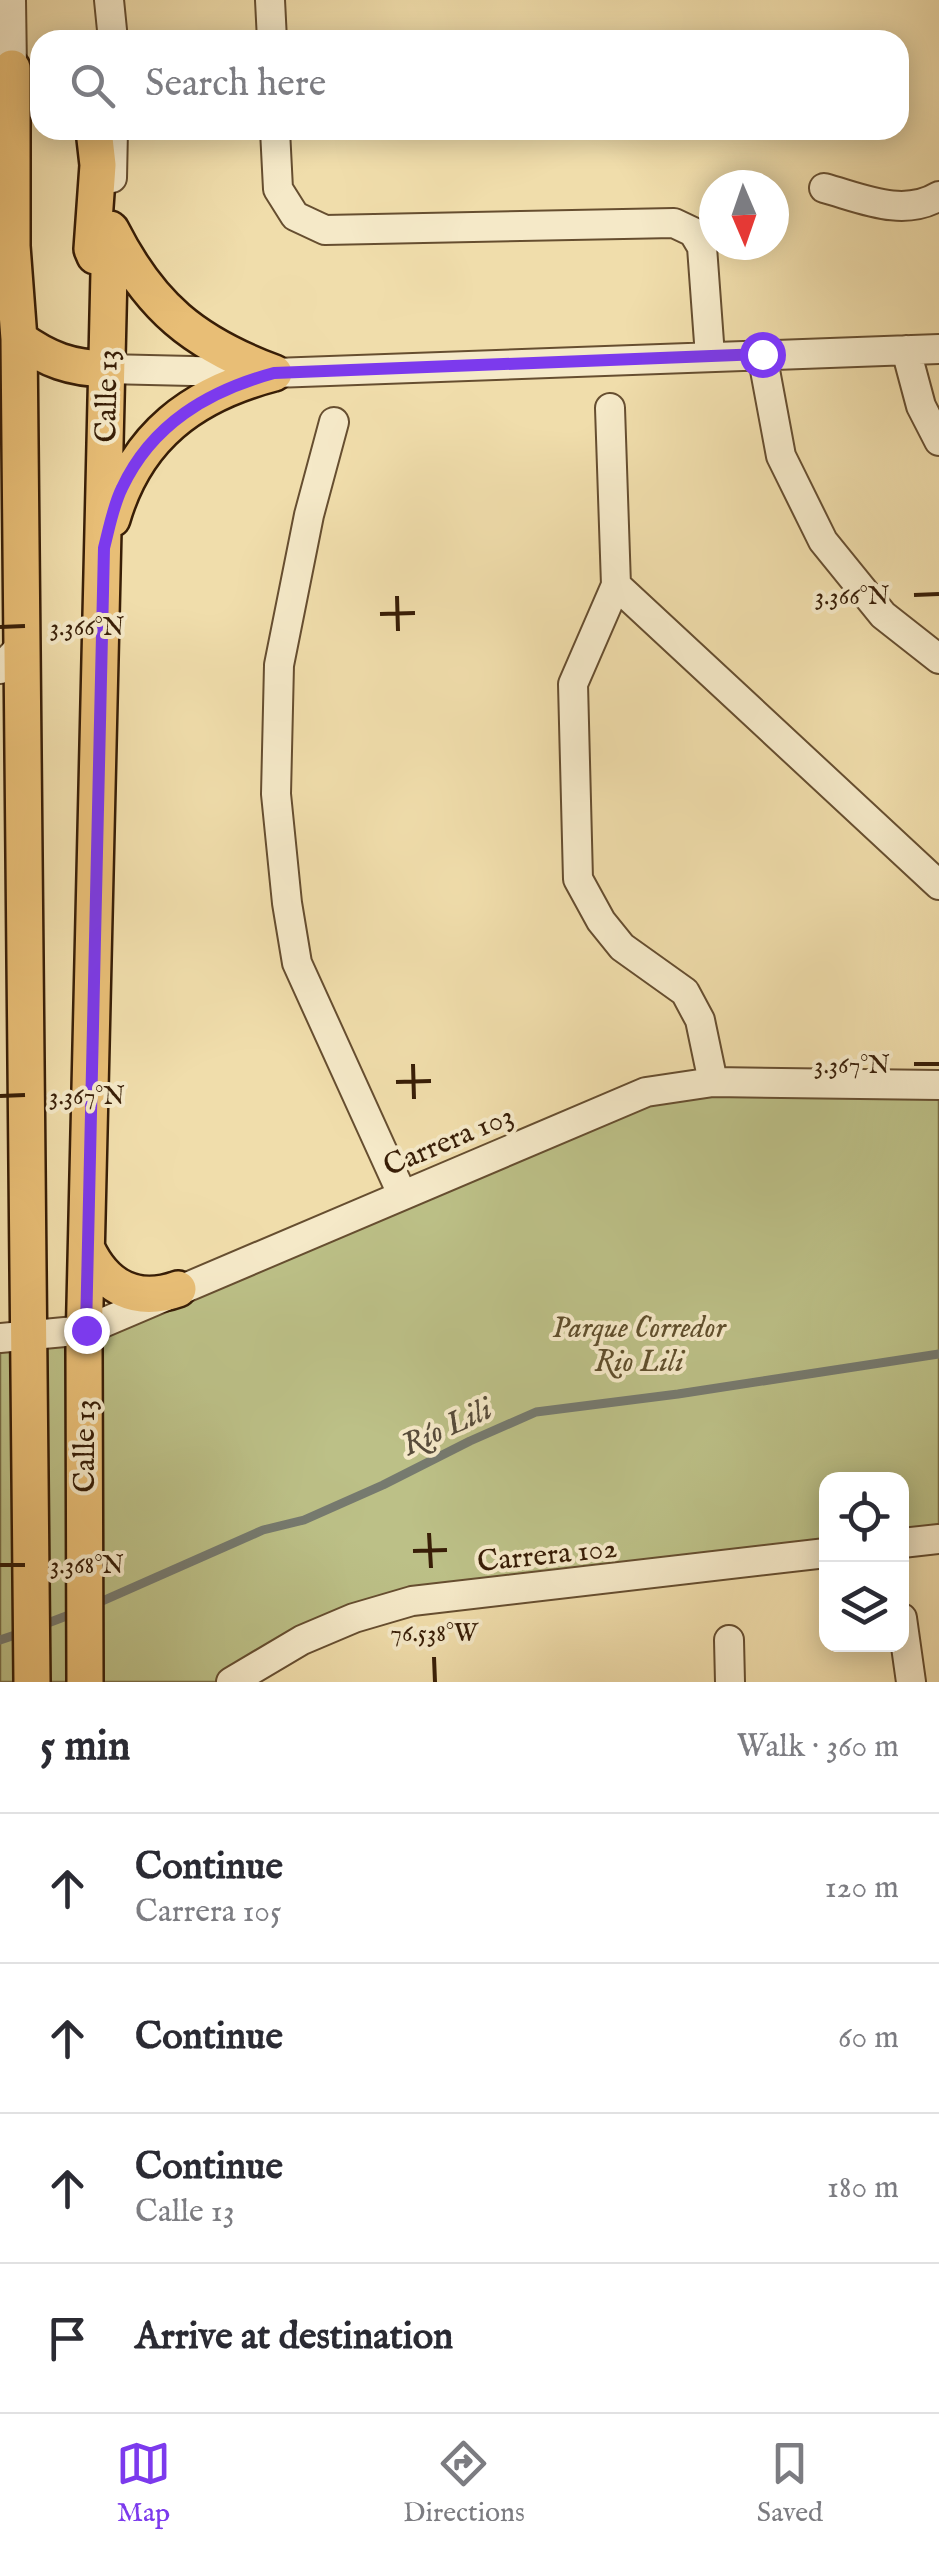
<!DOCTYPE html>
<meta charset="utf-8">
<style>
:root{--surface:#fff;--page:#f2f2f3;--text:#2b2b33;--muted:#7c7c81;--line:#e1e1e2;--accent:#7c3aed}
body{margin:0;font-family:"IM FELL English",serif;background:var(--page);color:var(--text)}
.controls{position:absolute;right:30px;bottom:30px;display:grid;overflow:hidden;border-radius:20px;box-shadow:0 5px 25px #0003}
.controls button{width:90px;height:90px;display:grid;place-items:center;padding:0;border:0;border-bottom:2px solid var(--line);background:var(--surface);color:var(--text);font:50px sans-serif}
.compass{position:absolute;left:699px;top:170px;width:90px;height:90px;border-radius:50%;background:var(--surface);box-shadow:0 5px 25px #0003;rotate:178deg}
.stop{position:absolute;width:30px;height:30px;margin:-22px;border:8px solid #7c3aed;border-radius:50%;background:#fff}
.stop.end{background:#7c3aed;border-color:#fff;box-shadow:0 2px 10px #0008}
.list{margin:0;padding:0;list-style:none}
h2{display:flex;justify-content:space-between;align-items:center;height:130px;margin:0;padding:0 40px;font-size:42px}
h2 small{font-size:32px;font-weight:400;color:var(--muted)}
.list li{display:grid;grid-template-columns:65px 1fr auto;gap:30px;align-items:center;box-sizing:border-box;height:150px;padding:0 40px;border-top:2px solid var(--line)}
.list b{display:block;font-size:38px;white-space:nowrap}
.list p{margin:0;font-size:32px;white-space:nowrap;color:var(--muted)}
.list em{font-size:32px;font-style:normal;color:var(--muted)}
.icon{flex:none;width:55px;height:55px;fill:none;stroke:currentColor;stroke-width:2;stroke-linecap:round;stroke-linejoin:round}
.map{position:relative;flex:none;width:939px;height:1682px;overflow:hidden}
.search{position:absolute;background:var(--surface);box-shadow:0 5px 25px #0003;left:30px;right:30px;top:30px;height:110px;display:flex;align-items:center;gap:25px;box-sizing:border-box;padding:0 35px;border-radius:30px;color:var(--muted);font-size:38px}
.sheet{height:730px;background:var(--surface)}
nav{display:flex;justify-content:space-around;align-items:center;box-sizing:border-box;height:140px;border-top:2px solid var(--line);background:var(--surface);font-size:28px;color:var(--muted)}
nav a{display:grid;justify-items:center;gap:5px}
nav .on{color:var(--accent)}
.map>svg:first-child{display:block}
.green{fill:#bcc087;stroke:#7a6f47;stroke-width:2.5}
.lines{fill:none;stroke-linecap:round;stroke-linejoin:round}
.stream{stroke:#767a6f;stroke-width:9}
.minor-casing{stroke:#664e30;stroke-width:32}
.major-casing{stroke:#381e07;stroke-width:40}
.minor{stroke:#f5e9c8;stroke-width:28}
.major{stroke:#e8be76;stroke-width:35}
.route{stroke:#7c3aed;stroke-width:12}
.ticks{fill:none;stroke:#381e07;stroke-width:4}
.labels{text-anchor:middle;stroke-width:8;stroke-linejoin:round;paint-order:stroke}
.street-label{font-size:30px;fill:#381e07;stroke:#f5e9c8}
.park-label{font-size:30px;font-style:italic;fill:#604f2d;stroke:#f5e9c8}
.water-label{font-size:32px;font-style:italic;fill:#574c3b;stroke:#f5e9c8}
.ticks-label{font-size:25px;text-anchor:middle;fill:#381e07;stroke:#f5e9c8;stroke-width:8;stroke-linejoin:round;paint-order:stroke}
</style>
<div class="map">
<svg width="939" height="1682" viewBox="0 0 939 1682">
<rect width="100%" height="100%" fill="#f0ddab"/>
<filter id="stains"><feTurbulence type="fractalNoise" baseFrequency=".002" numOctaves="4"/><feColorMatrix values="0 0 0 0 .2 0 0 0 0 .09 0 0 0 0 .02 0 0 0 .5 -.17"/></filter>
<radialGradient id="worn" r=".72"><stop offset=".6" stop-color="#630" stop-opacity="0"/><stop offset="1" stop-color="#630" stop-opacity=".3"/></radialGradient>
<path class="green" d="M939,1085V1539L902,1543V1480H826V1553L412,1601L231,1682H0V1338L86,1330L646,1092Z"/>
<g class="lines">
<path class="stream" d="M91,1606L263,1530L304,1520L383,1485L470,1441L536,1412L678,1394L939,1354
M40,1626L77,1612
M0,1640L21,1633"/>
<defs>
<path id="minor" d="M11,0L12,68
M109,0L113,40
M270,0L272,40
M275,130L278,189L295,216L325,230L674,223L693,232L702,247L710,356
M112,178L113,130
M824,188C861,198 903,218 939,196
M906,350L921,406L939,441
M762,354L781,456L823,541L883,615L939,659
M106,369L274,373L939,349
M610,408L616,585L573,684L578,879L601,921L622,947L685,992L700,1020L713,1082
M334,422L309,515L279,665L276,794L287,903L297,963L402,1194
M616,585L939,885
M0,669L21,646
M0,1338L86,1330L646,1092L713,1082L939,1085
M902,1543L939,1539
M902,1618L911,1682
M729,1640L730,1682
M231,1682L302,1640L354,1618L412,1601L826,1553"/>
<path id="major" d="M12,68V246L19,339L32,1682
M94,130L98,165L92,249L95,256
M111,230C150,307 194,343 274,373
M19,339C48,360 71,368 106,369
M112,519C136,436 193,394 274,373
M87,1249C105,1287 136,1304 178,1289
M85,1682L84,1347L110,229"/>
</defs>
<use href="#minor" class="minor-casing"/>
<use href="#major" class="major-casing"/>
<use href="#minor" class="minor"/>
<use href="#major" class="major"/>
</g>
<g class="lines">
<path class="route" d="M86,1330L104,548C109,529 113,506 122,488C152,424 208,391 274,373L762,354"/>
</g>
<path class="ticks" d="M914,595L939,594M397,596L398,631M380,614L415,613M0,627L25,626M413,1064L414,1099M914,1064H939M396,1082L431,1081M0,1096L25,1095M429,1533L431,1568M413,1551L447,1550M0,1565H25M434,1657L435,1682"/>
<g class="labels">
<g class="street-label">
<text transform="translate(106 396) rotate(-89)" y="10">Calle 13</text>
<text transform="translate(448 1140) rotate(-23)" y="10">Carrera 103</text>
<text transform="translate(84 1446) rotate(-90)" y="10">Calle 13</text>
<text transform="translate(547 1554) rotate(-6)" y="10">Carrera 102</text>
</g>
<g class="park-label">
<text x="639" y="1337">Parque Corredor<tspan x="639" dy="34">Rio Lili</tspan></text>
</g>
<g class="water-label">
<text transform="translate(446 1426) rotate(-25)" y="11">Río Lili</text>
</g>
</g>
<g class="ticks-label">
<text x="852" y="604">3.366°N</text>
<text x="87" y="635">3.366°N</text>
<text x="852" y="1073">3.367°N</text>
<text x="87" y="1104">3.367°N</text>
<text x="87" y="1573">3.368°N</text>
<text x="434" y="1641">76.538°W</text>
</g>
<rect width="100%" height="100%" filter="url(#stains)"/>
<rect width="100%" height="100%" fill="url(#worn)"/>
</svg>
<div class="controls">
<button><svg class="icon" aria-label="locate" viewBox="0 0 24 24"><circle cx="12" cy="12" r="6"/><path d="M12 2v4M12 18v4M2 12h4M18 12h4"/></svg></button>
<button><svg class="icon" aria-label="layers" viewBox="0 0 24 24"><path d="M12 4l9 5-9 5-9-5zM3 14l9 5 9-5"/></svg></button>
</div>
<svg class="compass" viewBox="-18 -18 36 36"><path d="M0-13l5 13h-10z" fill="#e53935"/><path d="M0 13l5-13h-10z" fill="#7c7c81"/></svg>
<div class="stop" style="left:762px;top:354px"></div>
<div class="stop end" style="left:86px;top:1330px"></div>
<div class="search"><svg class="icon" aria-label="search" viewBox="0 0 24 24"><circle cx="10" cy="10" r="6"/><path d="M15 15l6 6"/></svg>Search here</div>
</div>
<section class="sheet">
<h2>5 min<small>Walk · 360 m</small></h2>
<ul class="list">
<li><svg class="icon" aria-label="ahead" viewBox="0 0 24 24"><path d="M12 20V5M6 11l6-6 6 6"/></svg><div><b>Continue</b><p>Carrera 105</p></div><em>120 m</em></li>
<li><svg class="icon" aria-label="ahead" viewBox="0 0 24 24"><path d="M12 20V5M6 11l6-6 6 6"/></svg><div><b>Continue</b></div><em>60 m</em></li>
<li><svg class="icon" aria-label="ahead" viewBox="0 0 24 24"><path d="M12 20V5M6 11l6-6 6 6"/></svg><div><b>Continue</b><p>Calle 13</p></div><em>180 m</em></li>
<li><svg class="icon" aria-label="arrive" viewBox="0 0 24 24"><path d="M6 21V4h12l-3 4 3 4H6"/></svg><div><b>Arrive at destination</b></div></li>
</ul>
</section>
<nav>
<a class="on"><svg class="icon" aria-label="map" viewBox="0 0 24 24"><path d="M3 6l6-2 6 2 6-2v14l-6 2-6-2-6 2zM9 4v14M15 6v14"/></svg>Map</a>
<a><svg class="icon" aria-label="directions" viewBox="0 0 24 24"><path d="M12 3l9 9-9 9-9-9zM9 14v-3h6M13 9l2 2-2 2"/></svg>Directions</a>
<a><svg class="icon" aria-label="saved" viewBox="0 0 24 24"><path d="M7 4h10v16l-5-4-5 4z"/></svg>Saved</a>
</nav>
